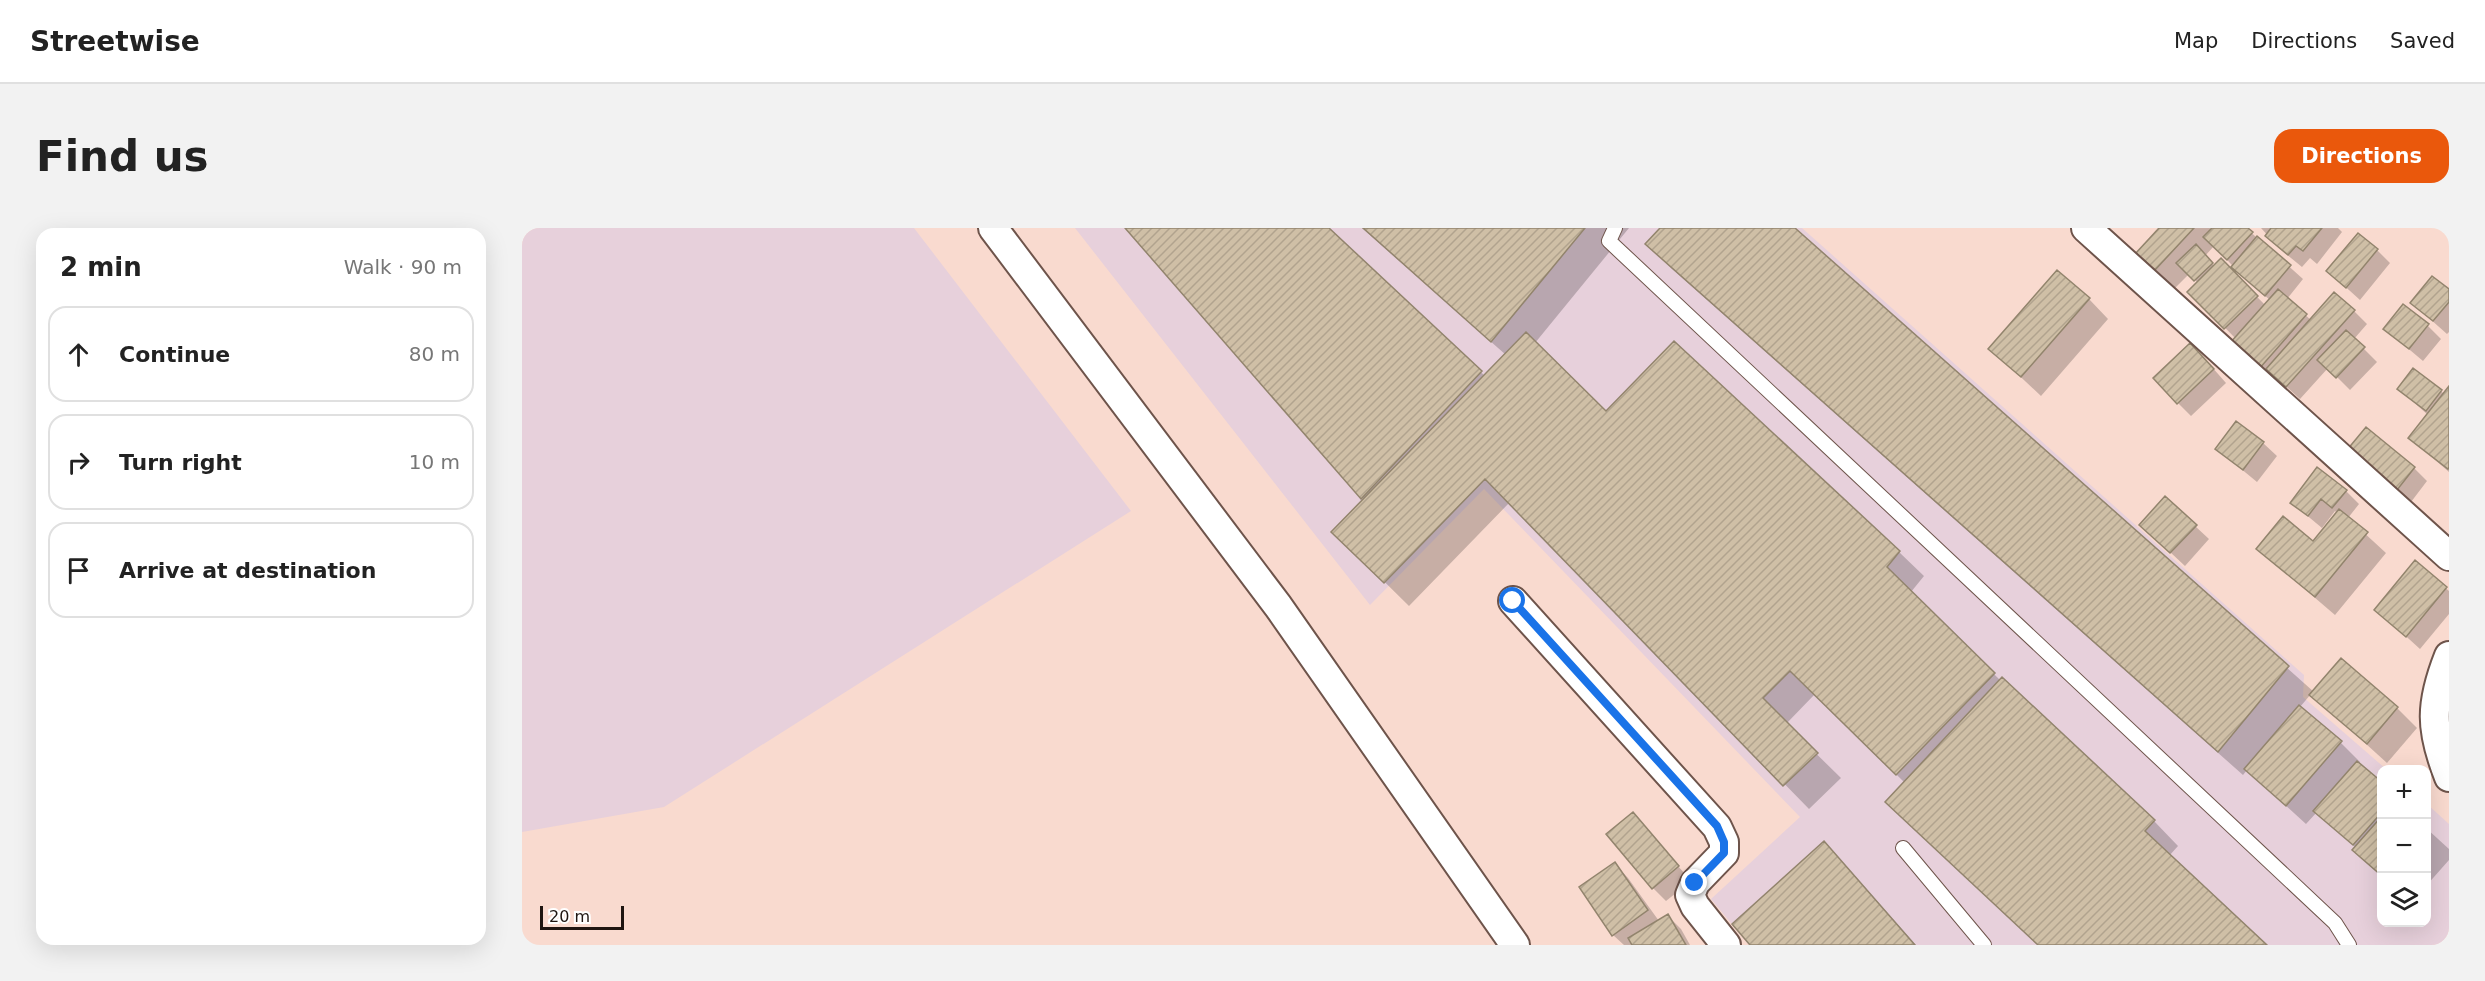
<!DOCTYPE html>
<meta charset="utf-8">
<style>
:root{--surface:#fff;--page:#f2f2f2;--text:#222;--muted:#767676;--line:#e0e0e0;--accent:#ea580c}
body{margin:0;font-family:"DejaVu Sans",sans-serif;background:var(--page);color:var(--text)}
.controls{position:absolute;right:18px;bottom:18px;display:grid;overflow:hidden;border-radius:12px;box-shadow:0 6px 24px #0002}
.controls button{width:54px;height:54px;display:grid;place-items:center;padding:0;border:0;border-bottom:2px solid var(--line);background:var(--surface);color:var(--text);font:30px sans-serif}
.scale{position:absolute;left:18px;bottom:15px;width:84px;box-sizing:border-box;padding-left:6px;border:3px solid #1f1511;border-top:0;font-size:16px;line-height:21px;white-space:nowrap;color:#1f1511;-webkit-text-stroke:4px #fff;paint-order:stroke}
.stop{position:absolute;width:18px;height:18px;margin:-14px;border:4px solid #1a73e8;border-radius:50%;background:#fff}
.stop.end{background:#1a73e8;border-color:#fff;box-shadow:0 2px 6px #0008}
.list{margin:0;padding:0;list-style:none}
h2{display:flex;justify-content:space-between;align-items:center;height:78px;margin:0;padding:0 24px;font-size:26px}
h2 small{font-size:20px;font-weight:400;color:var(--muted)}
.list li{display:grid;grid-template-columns:39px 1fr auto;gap:18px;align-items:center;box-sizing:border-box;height:96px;margin:0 12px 12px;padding:0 12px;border:2px solid var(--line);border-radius:18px}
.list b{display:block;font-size:22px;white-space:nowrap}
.list em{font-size:20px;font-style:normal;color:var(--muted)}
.icon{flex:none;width:33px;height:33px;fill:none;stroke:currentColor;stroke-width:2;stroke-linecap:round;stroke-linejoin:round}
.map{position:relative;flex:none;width:1927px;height:717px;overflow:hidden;border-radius:18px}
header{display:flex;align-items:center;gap:36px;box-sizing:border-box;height:84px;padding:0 30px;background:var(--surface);border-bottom:2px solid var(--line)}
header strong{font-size:28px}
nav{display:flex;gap:33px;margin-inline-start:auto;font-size:21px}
.intro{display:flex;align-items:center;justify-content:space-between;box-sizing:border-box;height:144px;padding:0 36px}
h1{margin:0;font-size:42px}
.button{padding:15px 27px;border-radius:18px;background:var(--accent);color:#fff;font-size:21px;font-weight:700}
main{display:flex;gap:36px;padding:0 36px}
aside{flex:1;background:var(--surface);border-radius:18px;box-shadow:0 6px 24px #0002}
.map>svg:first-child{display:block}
.industrial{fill:#e7d0db}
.shadow{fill:#0003;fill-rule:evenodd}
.building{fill:url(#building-hatch);stroke:#92846d;stroke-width:1.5}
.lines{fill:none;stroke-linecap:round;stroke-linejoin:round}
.lane-casing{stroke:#6e544b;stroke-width:16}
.street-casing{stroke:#6e544b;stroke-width:32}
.lane{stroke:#fff;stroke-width:14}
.street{stroke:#fff;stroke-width:28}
.route{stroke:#1a73e8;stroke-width:8}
</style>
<header>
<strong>Streetwise</strong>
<nav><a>Map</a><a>Directions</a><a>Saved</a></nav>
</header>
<div class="intro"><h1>Find us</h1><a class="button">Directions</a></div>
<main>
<aside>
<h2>2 min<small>Walk · 90 m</small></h2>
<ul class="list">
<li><svg class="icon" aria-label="ahead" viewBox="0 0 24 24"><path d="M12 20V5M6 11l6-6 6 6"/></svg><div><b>Continue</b></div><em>80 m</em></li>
<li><svg class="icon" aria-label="right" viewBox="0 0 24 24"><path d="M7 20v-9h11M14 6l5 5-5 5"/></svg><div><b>Turn right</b></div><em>10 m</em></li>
<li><svg class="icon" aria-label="arrive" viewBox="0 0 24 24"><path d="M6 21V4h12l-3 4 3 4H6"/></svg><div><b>Arrive at destination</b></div></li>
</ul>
</aside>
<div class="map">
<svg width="1927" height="717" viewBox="0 0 1927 717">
<defs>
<pattern id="building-hatch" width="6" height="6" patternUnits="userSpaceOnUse" patternTransform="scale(1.5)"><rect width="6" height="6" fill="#cfbfa6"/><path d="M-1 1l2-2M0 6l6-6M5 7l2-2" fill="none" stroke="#b1a38e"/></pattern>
</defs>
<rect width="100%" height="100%" fill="#f9dacf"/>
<path class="industrial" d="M0,0H392L609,283L142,579L0,604Z
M553,0H1280L1782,447L1781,469L1864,541L1860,542V694H1904L1905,576L1927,596V717H1227L1189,671L1278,589L962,261L848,377Z"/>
<path class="shadow" d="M605,0H805L963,148L984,127L840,0H1107L1013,115L1084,185L1377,324L1402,348L1389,364L1478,452L1632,593L1656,618L1647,628L1743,717H1516L1383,555L1293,466L1264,496L1319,550L1287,581L988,274L887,378L812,304L842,272Z
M1140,0H1271L1792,464L1820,432L1875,480L1895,500L1865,535L1789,466L1778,479L1818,514L1838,534L1836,536L1860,556V649L1832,622L1834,620L1795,584L1784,596L1725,542L1721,547L1149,40L1125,15Z
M1639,0H1724L1781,51L1765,71L1789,92L1832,83L1845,96L1832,111L1855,134L1828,162L1806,140L1778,171L1754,149L1751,153L1724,128L1714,111L1668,64L1676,55L1667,46L1653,60L1616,25ZM1692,18L1724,52L1748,72L1743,77L1699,32L1693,39L1683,28Z
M1739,0H1816L1820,4L1795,36L1788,30L1780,39L1758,21Z
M1855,22L1868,35L1838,72L1806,43Z
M1927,63V104L1925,106L1890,75Z
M1567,71L1586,91L1519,168L1469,121Z
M1906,98L1919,111L1901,133L1863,101Z
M1682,130L1704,155L1669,188L1656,175Z
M1927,160V244L1888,210L1906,187L1877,161L1919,163L1922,166Z
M1741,215L1755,228L1735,254L1695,221Z
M1841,236L1892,240L1905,253L1889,274Z
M1824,263L1837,276L1826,290L1864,325L1813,387L1736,321L1791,315L1816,286L1813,283L1800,300L1770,275Z
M1673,298L1687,311L1663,338L1633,310Z
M1893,334L1927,363V386L1898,421L1854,381Z
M1111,586L1169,653L1144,673L1131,660Z
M1904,600L1927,621V632L1904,658Z
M1302,616L1326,640L1394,717H1230Z
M1093,636L1106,650L1137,693L1146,688L1159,701L1168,717H1102L1091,707Z"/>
<path class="building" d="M603,0H807L960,143L839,271Z
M841,0H1063L969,114Z
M1138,0H1273L1767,438L1696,524L1123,16Z
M1637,0H1672L1633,42L1614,25Z
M1690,0H1726L1731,4L1705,32L1681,9Z
M1749,0H1800L1781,23L1774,18L1766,27L1743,8Z
M1836,5L1856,21L1824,60L1804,43Z
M1735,8L1769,37L1743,68L1709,39Z
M1674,16L1691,35L1672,53L1654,35Z
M1699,30L1736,68L1702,101L1665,64Z
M1535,42L1568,70L1499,149L1466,121Z
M1910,48L1927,61V74L1911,93L1888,75Z
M1756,61L1785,86L1737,141L1708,115Z
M1812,64L1833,82L1764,159L1744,141Z
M1881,76L1907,96L1887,121L1861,101Z
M1824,102L1843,119L1814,150L1795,132Z
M1004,104L1084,183L1152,113L1378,323L1365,339L1473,445L1374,547L1268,443L1241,470L1296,525L1261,558L963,251L862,355L809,304Z
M1668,115L1692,141L1655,176L1631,150Z
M1891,140L1920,162L1904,183L1875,161Z
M1927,158V239L1926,241L1886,210Z
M1714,193L1742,214L1721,242L1693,221Z
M1844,199L1893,239L1875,262L1825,222Z
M1795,239L1825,262L1810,280L1799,271L1786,288L1768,275Z
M1643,268L1675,297L1648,325L1617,297Z
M1817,281L1846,304L1793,369L1734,321L1761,288L1791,313Z
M1893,332L1925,359L1884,409L1852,382Z
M1819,430L1876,479L1845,516L1787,467Z
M1480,449L1633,592L1623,603L1745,717H1516L1363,574Z
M1777,477L1820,513L1764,578L1722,541Z
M1835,533L1860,554V584L1831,617L1791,583Z
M1111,584L1157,638L1130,661L1084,606Z
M1860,588V648L1830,622Z
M1302,613L1393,717H1228L1210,696Z
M1093,634L1126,682L1090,708L1057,659Z
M1146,686L1164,717H1110L1106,710Z"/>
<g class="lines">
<defs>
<path id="lane" d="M1093,0L1087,13L1813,695L1827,717
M1381,620L1462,717"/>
<path id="street" d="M471,0L756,378L993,717
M1564,0L1927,328
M991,373L1195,599L1202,614V625L1173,655L1168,667L1173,678L1204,717
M1927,428C1908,476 1908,501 1927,549"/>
</defs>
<use href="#lane" class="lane-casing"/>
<use href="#street" class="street-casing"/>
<use href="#lane" class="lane"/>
<use href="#street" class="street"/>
</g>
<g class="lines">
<path class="route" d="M991,373L1195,598L1202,614V625L1173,655"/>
</g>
</svg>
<div class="controls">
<button>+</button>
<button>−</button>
<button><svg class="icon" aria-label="layers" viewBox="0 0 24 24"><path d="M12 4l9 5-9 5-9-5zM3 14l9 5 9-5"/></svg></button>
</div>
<div class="scale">20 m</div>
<div class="stop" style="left:991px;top:373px"></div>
<div class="stop end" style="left:1173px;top:655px"></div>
</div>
</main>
